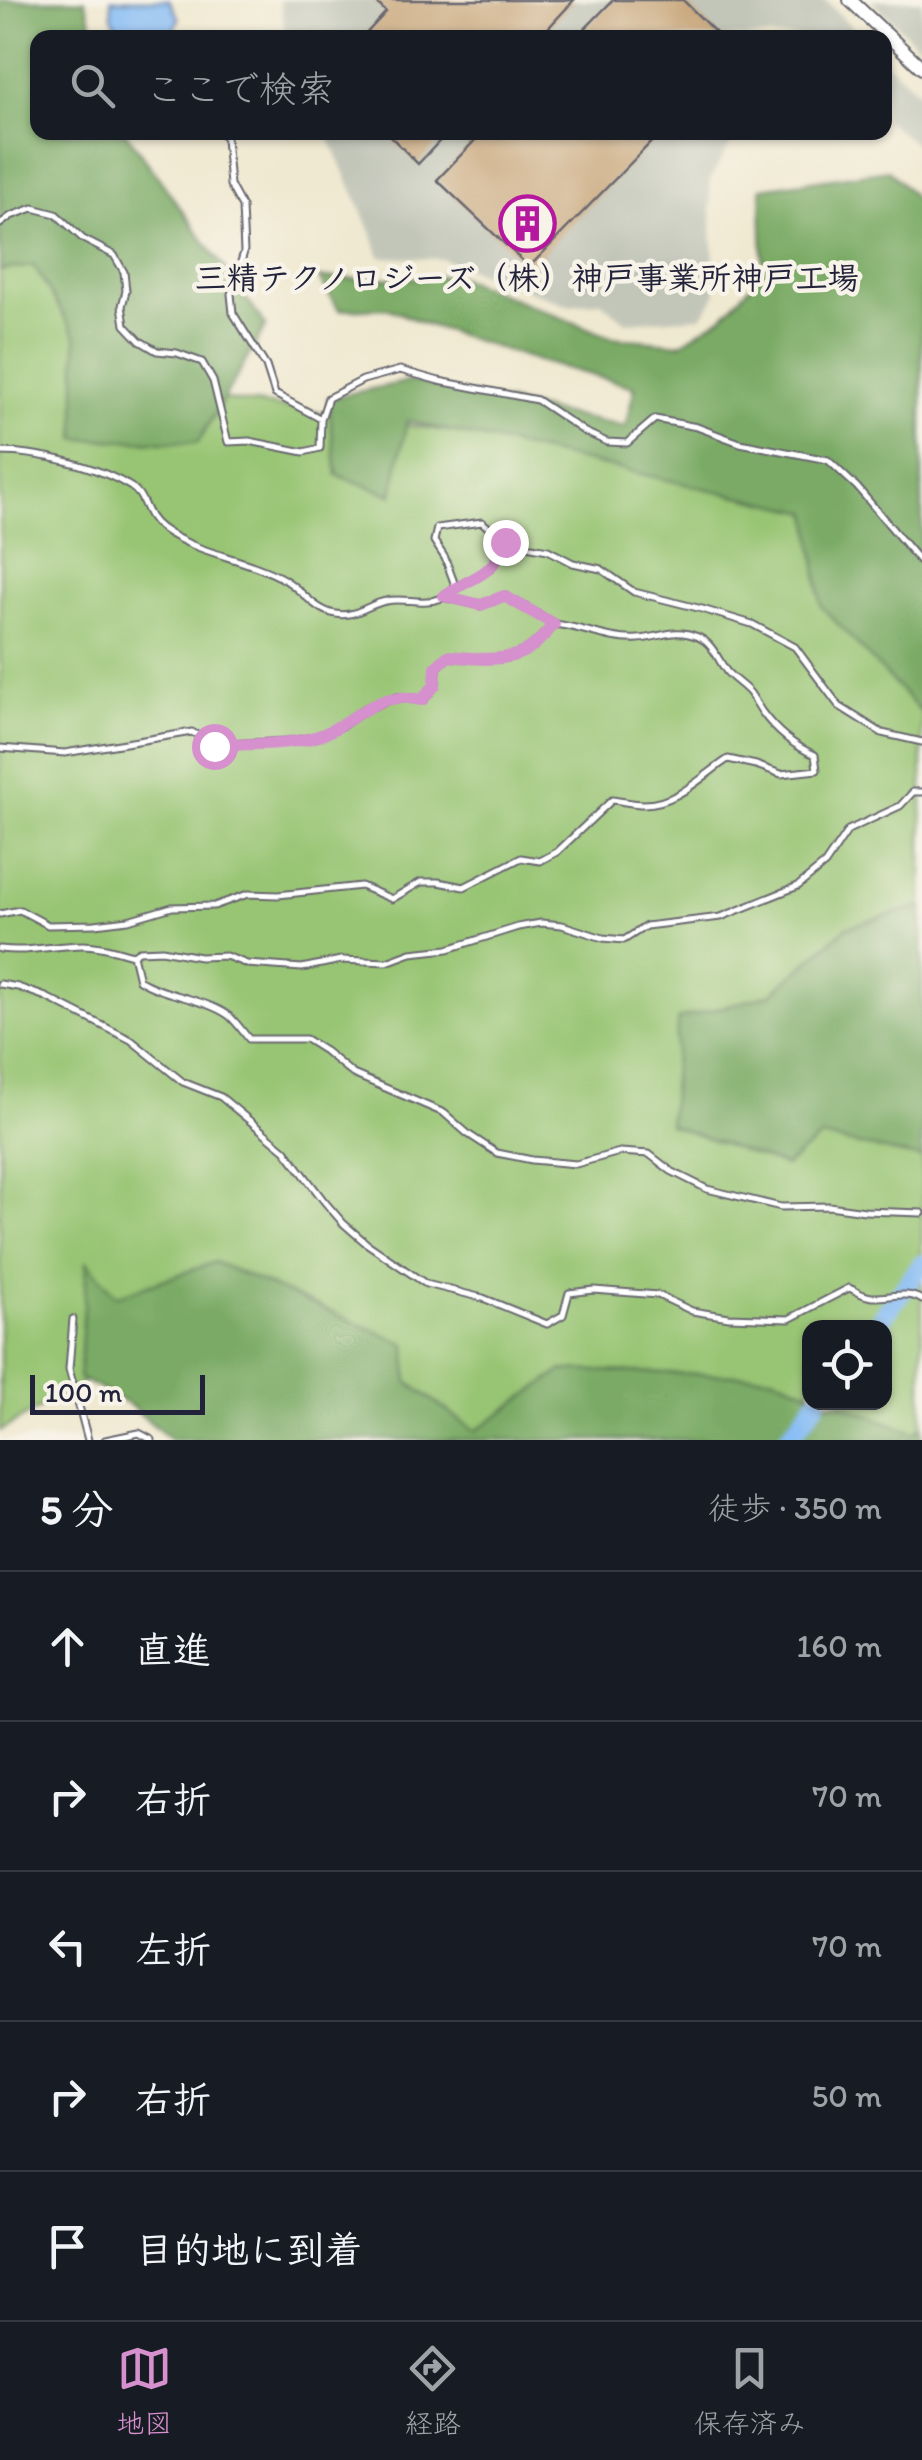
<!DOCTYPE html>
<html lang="ja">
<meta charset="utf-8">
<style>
:root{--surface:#171b24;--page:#20242c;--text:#f1f3f6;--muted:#9ea1a6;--line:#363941;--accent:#d690ce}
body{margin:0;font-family:Itim,"Klee One",sans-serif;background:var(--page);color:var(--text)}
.controls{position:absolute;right:30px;bottom:30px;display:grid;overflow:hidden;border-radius:20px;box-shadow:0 2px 8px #0004}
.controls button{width:90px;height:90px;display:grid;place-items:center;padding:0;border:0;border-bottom:2px solid var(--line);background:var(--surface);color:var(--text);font:50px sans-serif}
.scale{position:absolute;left:30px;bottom:25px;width:175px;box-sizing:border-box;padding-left:10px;border:5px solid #22223b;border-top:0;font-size:28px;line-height:35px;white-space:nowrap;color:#22223b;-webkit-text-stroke:8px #f7f3e8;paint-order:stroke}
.stop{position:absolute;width:30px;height:30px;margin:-22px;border:8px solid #d690ce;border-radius:50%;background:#fff}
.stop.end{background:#d690ce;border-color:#fff;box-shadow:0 2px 10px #0008}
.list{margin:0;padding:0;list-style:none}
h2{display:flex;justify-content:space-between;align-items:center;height:130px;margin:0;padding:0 40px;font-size:42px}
h2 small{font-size:32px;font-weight:400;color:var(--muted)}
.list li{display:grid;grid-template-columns:65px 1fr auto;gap:30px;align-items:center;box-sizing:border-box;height:150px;padding:0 40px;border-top:2px solid var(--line)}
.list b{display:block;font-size:38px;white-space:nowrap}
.list em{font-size:32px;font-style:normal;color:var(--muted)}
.icon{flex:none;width:55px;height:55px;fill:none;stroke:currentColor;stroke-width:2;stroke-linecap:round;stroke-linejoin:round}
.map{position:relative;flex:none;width:922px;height:1440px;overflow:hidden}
.search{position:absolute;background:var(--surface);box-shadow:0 2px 8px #0004;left:30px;right:30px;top:30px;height:110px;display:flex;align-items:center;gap:25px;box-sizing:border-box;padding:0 35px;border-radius:20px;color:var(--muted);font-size:38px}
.sheet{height:880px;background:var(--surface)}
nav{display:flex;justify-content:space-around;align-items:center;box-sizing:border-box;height:140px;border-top:2px solid var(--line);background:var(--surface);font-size:28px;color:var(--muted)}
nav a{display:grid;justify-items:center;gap:5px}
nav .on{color:var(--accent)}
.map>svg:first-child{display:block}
.industrial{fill:#c2c6b9}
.green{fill:#98c573;stroke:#5d7457;stroke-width:2.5;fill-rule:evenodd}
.forest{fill:#7aaa65;stroke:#4e6650;stroke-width:2.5}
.water{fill:#86bcf5;stroke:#546f98;stroke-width:2.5}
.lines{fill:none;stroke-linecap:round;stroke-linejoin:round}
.river{stroke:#86bcf5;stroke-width:20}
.building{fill:#cbaa81}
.service-casing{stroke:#6a6870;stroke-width:9}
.tertiary-casing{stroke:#6a6870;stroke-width:16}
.service{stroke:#fff;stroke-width:5}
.tertiary{stroke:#fff;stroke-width:12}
.route{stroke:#d690ce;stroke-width:12}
.labels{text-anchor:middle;stroke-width:9;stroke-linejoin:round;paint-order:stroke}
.poi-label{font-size:32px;font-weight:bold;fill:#22223b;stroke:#f7f3e8}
</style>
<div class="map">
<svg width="922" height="1440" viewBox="0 0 922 1440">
<rect width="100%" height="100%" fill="#f7f3e8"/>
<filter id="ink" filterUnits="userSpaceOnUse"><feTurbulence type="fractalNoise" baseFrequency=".01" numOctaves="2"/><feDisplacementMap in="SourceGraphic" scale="20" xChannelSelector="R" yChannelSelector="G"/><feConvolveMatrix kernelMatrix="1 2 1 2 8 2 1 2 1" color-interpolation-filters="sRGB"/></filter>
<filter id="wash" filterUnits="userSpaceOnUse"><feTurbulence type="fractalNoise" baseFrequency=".0048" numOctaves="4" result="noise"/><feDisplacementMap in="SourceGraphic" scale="40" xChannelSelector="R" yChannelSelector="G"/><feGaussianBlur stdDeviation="2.25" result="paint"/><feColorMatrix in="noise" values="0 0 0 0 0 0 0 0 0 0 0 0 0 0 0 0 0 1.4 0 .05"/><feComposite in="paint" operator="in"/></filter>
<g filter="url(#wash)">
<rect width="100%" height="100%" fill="#f0e9d1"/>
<path class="industrial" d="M280,0H825L862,37H286Z
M871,0H922V49Z
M884,60L922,95V170L917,166V145L885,120Z
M327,133H784L731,143L709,181L716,295L701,317L626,322L601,302L569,305L442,259L380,257L372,234Z"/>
<path class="green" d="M46,170L99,381L796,481L922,629V1440H426L185,1323L0,1431V191ZM810,1328H884V1402H810Z"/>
<path class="forest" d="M0,0H85L96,37L38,38V132L126,133L266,326L198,443L76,439V336L34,266L0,270Z
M889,170L922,206V713L821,606L809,512L407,421L392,495L337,475L328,398L410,381L625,427L635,387L535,360L428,325L387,308L339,310L319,278L373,279L456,276L610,337L680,344L723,316L763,272L761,188Z
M922,906V1158L821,1137L785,1166L669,1125L678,1019L771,994L847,927Z
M87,1262L116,1296L215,1262L406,1344L408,1382L475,1431L563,1370L772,1376L809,1391L810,1402L839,1403L915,1433L922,1425V1440H171L131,1406L79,1378Z"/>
<path class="water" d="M111,0H169L179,19L171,34L173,37H122L112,17Z"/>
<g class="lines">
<path class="river" d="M874,1328L922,1265
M787,1440L816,1402"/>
</g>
<g id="blocks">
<path class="building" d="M374,0H574L539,38H362L386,12Z
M613,0H683L721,38H576Z
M386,132H448L418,164Z
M483,132H661L529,267L437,180Z"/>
</g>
</g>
<g filter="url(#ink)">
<use href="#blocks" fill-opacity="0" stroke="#6a6870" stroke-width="2.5"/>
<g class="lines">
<defs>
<path id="service" d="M0,224L11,216L33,208L56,214L83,239L114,255L124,272L126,291L122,306L125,325L140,341L157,351L177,353L202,362L213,381L228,442L249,441L304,452L320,448L321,419L275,394L266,366L233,313L231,294L244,252L242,207L230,185L226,138L221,132
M321,419L328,398L363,380L400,370L439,381L537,400L585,432L607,442L627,443L655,419L697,427L740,443L828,460L857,487L922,564
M0,452C39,452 98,466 131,487C146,496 143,515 161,528C197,554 242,557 280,577C301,587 312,610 336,614C356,618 368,604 386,601C403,597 422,605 439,599C446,597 452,590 458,587C485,571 493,574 505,542L548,550L573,563L601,569L634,592L702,609L752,624L795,647L839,706L882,733L922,742
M456,588L445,558L434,541L437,528L482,522L505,542
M444,597L481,605L504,596L555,624
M0,748L65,753L192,732L214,745L293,741L317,737L343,725L365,709L396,697L423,700L435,685L437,667L448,656C473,658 508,664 530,648C539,642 547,632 555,624C582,627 610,641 638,639C661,638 673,627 698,637C713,643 718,660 727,672C734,680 743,685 750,693C754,699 758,706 762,712C776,731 794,746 815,755L817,770L781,774L756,765L728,759C702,776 677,804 644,804C633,804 622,801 612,800L557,852L540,861L521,858L464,887L438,882H421L392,899L361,886L278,895L248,894L214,906L172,907L128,920L95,924L48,925L20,910L0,914
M922,792H913L900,806L848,830L825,864L798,886L721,917L646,926L624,940L603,938L562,925L541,923L518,927L448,949L411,953L387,962L341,960L302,968L247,964L226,956L200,957L162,950L139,951L133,955L139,980C164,996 203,998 228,1015C236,1021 243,1032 249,1039H306L325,1051L353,1074L444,1113L468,1134L497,1153L532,1160L576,1164L620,1152L649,1154L671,1171L707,1189L781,1207L829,1206L865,1211L922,1213
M0,949C28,953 55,945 83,945C100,945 117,951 133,955
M0,984L18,987L46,997L131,1040L183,1082L221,1097L285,1150L324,1201L343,1223L366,1243L426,1284L483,1298L547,1324L563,1315L569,1293L594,1290L658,1295L692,1311L729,1317L789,1319L849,1288C857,1291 862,1296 872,1297C890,1298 906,1290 922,1300
M73,1319L69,1369L88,1440
M105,1440L139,1433L152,1440"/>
<path id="tertiary" d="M850,0L922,68"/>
</defs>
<use href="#service" class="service-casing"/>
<use href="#tertiary" class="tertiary-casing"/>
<use href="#service" class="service"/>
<use href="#tertiary" class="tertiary"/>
</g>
</g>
<g class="lines" filter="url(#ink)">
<path class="route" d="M214,746C247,743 284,746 315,737C345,729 368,699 399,698C407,697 415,699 422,700L435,685L436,667L448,656C473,658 508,664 530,648C539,642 547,632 554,624L504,596L481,605L444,596C473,575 491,579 505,542"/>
</g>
<defs>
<symbol id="building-ring" viewBox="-11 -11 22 22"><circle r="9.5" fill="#f7f3e8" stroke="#b5179e" stroke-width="1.5"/><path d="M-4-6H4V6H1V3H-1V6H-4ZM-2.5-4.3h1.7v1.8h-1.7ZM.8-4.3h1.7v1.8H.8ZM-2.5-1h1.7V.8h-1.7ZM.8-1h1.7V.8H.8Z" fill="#b5179e"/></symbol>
</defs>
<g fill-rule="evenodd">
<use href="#building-ring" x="496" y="192" width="63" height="63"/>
</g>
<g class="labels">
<g class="poi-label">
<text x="527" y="289">三精テクノロジーズ（株）神戸事業所神戸工場</text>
</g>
</g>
</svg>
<div class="controls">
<button><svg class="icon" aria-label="locate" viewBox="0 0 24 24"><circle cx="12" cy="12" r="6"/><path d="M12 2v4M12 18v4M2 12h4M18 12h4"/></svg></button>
</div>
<div class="scale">100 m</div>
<div class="stop" style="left:214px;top:746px"></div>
<div class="stop end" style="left:505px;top:542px"></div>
<div class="search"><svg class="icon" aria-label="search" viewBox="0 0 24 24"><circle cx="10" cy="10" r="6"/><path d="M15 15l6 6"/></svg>ここで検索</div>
</div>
<section class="sheet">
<h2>5 分<small>徒歩 · 350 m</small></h2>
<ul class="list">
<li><svg class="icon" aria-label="ahead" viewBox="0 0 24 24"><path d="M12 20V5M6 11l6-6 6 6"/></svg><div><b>直進</b></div><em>160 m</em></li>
<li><svg class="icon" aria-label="right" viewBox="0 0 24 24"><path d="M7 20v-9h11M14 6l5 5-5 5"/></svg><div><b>右折</b></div><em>70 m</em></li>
<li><svg class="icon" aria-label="left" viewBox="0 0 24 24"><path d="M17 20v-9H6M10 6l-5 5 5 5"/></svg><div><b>左折</b></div><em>70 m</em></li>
<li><svg class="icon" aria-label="right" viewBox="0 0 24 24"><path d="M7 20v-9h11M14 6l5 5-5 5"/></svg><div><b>右折</b></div><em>50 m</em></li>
<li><svg class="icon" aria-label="arrive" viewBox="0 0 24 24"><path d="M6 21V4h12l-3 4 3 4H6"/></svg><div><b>目的地に到着</b></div></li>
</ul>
</section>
<nav>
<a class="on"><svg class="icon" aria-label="map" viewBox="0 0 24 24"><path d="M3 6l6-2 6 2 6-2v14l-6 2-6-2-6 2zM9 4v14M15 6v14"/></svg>地図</a>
<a><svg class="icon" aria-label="directions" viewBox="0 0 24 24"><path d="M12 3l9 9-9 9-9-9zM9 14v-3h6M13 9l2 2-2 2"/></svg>経路</a>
<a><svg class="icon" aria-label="saved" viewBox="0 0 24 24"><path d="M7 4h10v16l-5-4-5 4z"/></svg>保存済み</a>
</nav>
